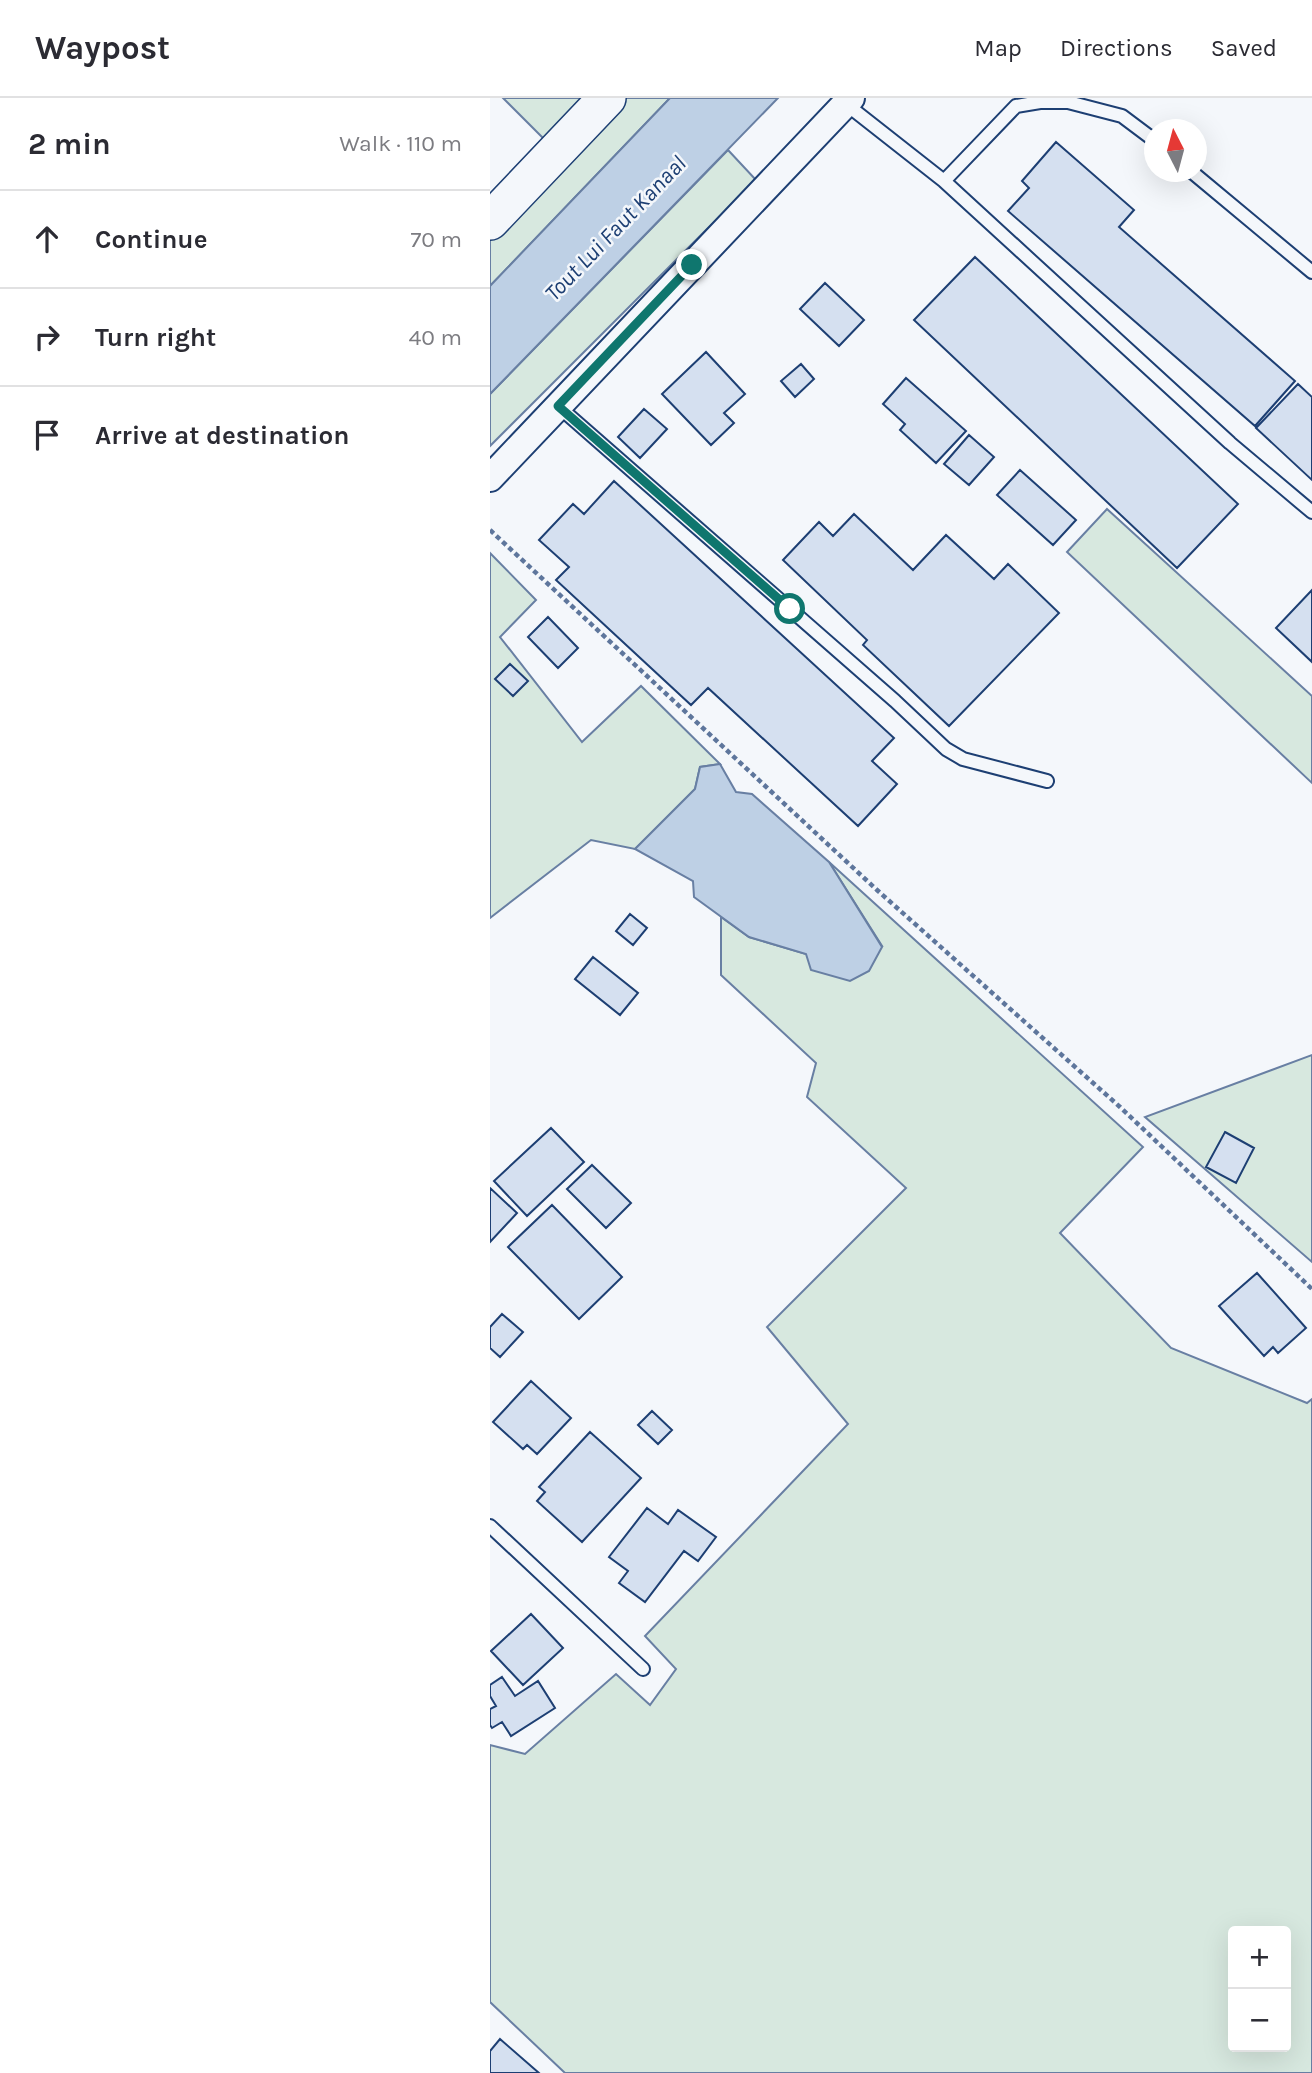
<!DOCTYPE html>
<meta charset="utf-8">
<style>
:root{--surface:#fff;--page:#f7f7f7;--text:#2b2b33;--muted:#7c7c81;--line:#e1e1e2}
body{margin:0;font-family:Karla,sans-serif;background:var(--page);color:var(--text)}
.controls{position:absolute;right:21px;bottom:21px;display:grid;overflow:hidden;border-radius:7px;box-shadow:0 7px 28px #0002}
.controls button{width:63px;height:63px;display:grid;place-items:center;padding:0;border:0;border-bottom:2px solid var(--line);background:var(--surface);color:var(--text);font:35px sans-serif}
.compass{position:absolute;left:654px;top:21px;width:63px;height:63px;border-radius:50%;background:var(--surface);box-shadow:0 7px 28px #0002;rotate:354deg}
.stop{position:absolute;width:21px;height:21px;margin:-16px;border:5px solid #0f766e;border-radius:50%;background:#fff}
.stop.end{background:#0f766e;border-color:#fff;box-shadow:0 2px 7px #0008}
.list{margin:0;padding:0;list-style:none}
h2{display:flex;justify-content:space-between;align-items:center;height:91px;margin:0;padding:0 28px;font-size:30px}
h2 small{font-size:23px;font-weight:400;color:var(--muted)}
.list li{display:grid;grid-template-columns:46px 1fr auto;gap:21px;align-items:center;box-sizing:border-box;height:98px;padding:0 28px;border-top:2px solid var(--line)}
.list b{display:block;font-size:26px;white-space:nowrap}
.list em{font-size:23px;font-style:normal;color:var(--muted)}
.icon{flex:none;width:38px;height:38px;fill:none;stroke:currentColor;stroke-width:2;stroke-linecap:round;stroke-linejoin:round}
.map{position:relative;flex:none;width:822px;height:1975px;overflow:hidden}
header{display:flex;align-items:center;gap:42px;box-sizing:border-box;height:98px;padding:0 35px;background:var(--surface);border-bottom:2px solid var(--line)}
header strong{font-size:33px}
nav{display:flex;gap:38px;margin-inline-start:auto;font-size:24px}
main{display:flex}
aside{flex:1;background:var(--surface)}
.map>svg:first-child{display:block}
</style>
<header>
<strong>Waypost</strong>
<nav><a>Map</a><a>Directions</a><a>Saved</a></nav>
</header>
<main>
<aside>
<h2>2 min<small>Walk · 110 m</small></h2>
<ul class="list">
<li><svg class="icon" aria-label="ahead" viewBox="0 0 24 24"><path d="M12 20V5M6 11l6-6 6 6"/></svg><div><b>Continue</b></div><em>70 m</em></li>
<li><svg class="icon" aria-label="right" viewBox="0 0 24 24"><path d="M7 20v-9h11M14 6l5 5-5 5"/></svg><div><b>Turn right</b></div><em>40 m</em></li>
<li><svg class="icon" aria-label="arrive" viewBox="0 0 24 24"><path d="M6 21V4h12l-3 4 3 4H6"/></svg><div><b>Arrive at destination</b></div></li>
</ul>
</aside>
<div class="map">
<svg width="822" height="1975" viewBox="0 0 822 1975">
<rect width="100%" height="100%" fill="#f4f7fb"/>
<!-- green -->
<path fill="#d7e8df" stroke="#687fa3" stroke-width="2" fill-rule="evenodd" d="M 13,0 L 103,0 L 59,46 Z
M 134,0 L 180,0 L 0,188 L 0,141 Z
M 238,52 L 266,82 L 0,348 L 0,296 Z
M 617,411 L 822,598 L 822,685 L 577,454 Z
M 0,455 L 46,502 L 10,539 L 92,644 L 151,588 L 230,666 L 210,669 L 205,691 L 145,751 L 101,742 L 0,820 Z
M 339,764 L 653,1049 L 570,1135 L 681,1250 L 817,1305 L 822,1301 L 822,1975 L 75,1975 L 0,1904 L 0,1647 L 35,1656 L 126,1576 L 160,1607 L 186,1571 L 155,1538 L 358,1326 L 277,1229 L 416,1090 L 317,999 L 326,965 L 231,877 L 231,819 L 259,839 L 316,856 L 392,848 ZM 743,1833 L 796,1833 L 796,1949 L 743,1949 Z
M 822,957 L 822,1164 L 655,1019 Z"/>
<!-- water -->
<path fill="#bed0e5" stroke="#687fa3" stroke-width="2" d="M 180,0 L 288,0 L 0,296 L 0,188 Z
M 230,666 L 246,694 L 262,696 L 339,764 L 392,849 L 379,873 L 360,883 L 321,872 L 316,856 L 259,839 L 204,799 L 203,783 L 145,751 L 205,691 L 210,669 Z"/>
<!-- building -->
<path fill="#d5e0f0" stroke="#1d3f73" stroke-width="2" d="M 566,44 L 644,112 L 629,129 L 805,283 L 765,328 L 518,113 L 539,90 L 532,83 Z
M 485,159 L 748,406 L 687,470 L 424,222 Z
M 335,185 L 374,222 L 349,248 L 310,211 Z
M 216,254 L 255,296 L 234,315 L 244,325 L 221,347 L 172,296 Z
M 311,266 L 324,281 L 305,299 L 291,283 Z
M 416,280 L 476,333 L 446,365 L 410,332 L 415,326 L 393,306 Z
M 808,286 L 822,299 L 822,382 L 766,330 Z
M 154,311 L 177,331 L 150,360 L 128,339 Z
M 479,337 L 504,359 L 479,387 L 454,366 Z
M 530,372 L 586,422 L 563,447 L 507,397 Z
M 124,383 L 404,640 L 382,663 L 407,686 L 368,728 L 218,590 L 201,607 L 66,482 L 79,469 L 49,442 L 83,406 L 94,416 Z
M 364,416 L 423,472 L 456,437 L 504,481 L 518,466 L 569,515 L 459,628 L 373,547 L 377,542 L 293,462 L 329,424 L 343,438 Z
M 822,492 L 822,564 L 786,530 Z
M 58,519 L 88,550 L 68,570 L 38,539 Z
M 20,566 L 38,583 L 23,598 L 5,581 Z
M 140,816 L 157,830 L 143,847 L 126,833 Z
M 103,859 L 148,895 L 130,917 L 85,881 Z
M 61,1030 L 94,1064 L 37,1118 L 4,1083 Z
M 735,1034 L 764,1050 L 746,1085 L 716,1069 Z
M 102,1067 L 141,1105 L 116,1130 L 77,1091 Z
M 0,1090 L 27,1115 L 0,1144 Z
M 62,1107 L 132,1179 L 89,1221 L 18,1149 Z
M 767,1175 L 816,1230 L 788,1255 L 783,1249 L 774,1258 L 729,1208 Z
M 12,1216 L 33,1234 L 10,1259 L 0,1250 L 0,1229 Z
M 41,1283 L 81,1320 L 47,1356 L 37,1347 L 33,1351 L 3,1324 Z
M 162,1313 L 182,1332 L 168,1346 L 148,1327 Z
M 100,1334 L 151,1380 L 92,1444 L 47,1403 L 55,1394 L 49,1389 Z
M 157,1410 L 178,1426 L 188,1412 L 226,1439 L 208,1463 L 194,1453 L 155,1504 L 129,1485 L 138,1473 L 119,1459 Z
M 41,1516 L 73,1550 L 33,1587 L 1,1553 Z
M 12,1579 L 25,1598 L 48,1583 L 65,1610 L 21,1638 L 12,1624 L 2,1630 L 0,1627 L 0,1611 L 6,1608 L 0,1598 L 0,1587 Z
M 10,1941 L 49,1975 L 0,1975 L 0,1953 Z"/>
<g fill="none" stroke-linecap="round" stroke-linejoin="round">
<!-- lane casing -->
<g stroke="#1d3f73" stroke-width="16">
<path id="lane" d="M 356,6 L 454,83 L 740,345 L 822,414
M 702,74 L 822,174
M 454,83 L 526,8 L 550,4 L 578,4 L 632,18 L 664,42
M 68,308 L 405,603 L 456,651 L 473,661 L 557,683
M 0,1428 L 153,1571"/>
</g>
<!-- street casing -->
<g stroke="#1d3f73" stroke-width="30">
<path id="street" d="M 0,380 L 361,0"/>
</g>
<!-- secondary casing -->
<g stroke="#1d3f73" stroke-width="40">
<path id="secondary" d="M 0,123 L 117,0"/>
</g>
<!-- path -->
<path stroke="#5e769c" stroke-width="4.5" stroke-dasharray="5 3.5" stroke-linecap="butt" d="M 0,432 L 387,792 L 630,1009 L 822,1191"/>
<!-- lane -->
<use href="#lane" stroke="#f4f7fb" stroke-width="12"/>
<!-- street -->
<use href="#street" stroke="#f4f7fb" stroke-width="26"/>
<!-- secondary -->
<use href="#secondary" stroke="#f4f7fb" stroke-width="37"/>
</g>
<g fill="none" stroke-linecap="round" stroke-linejoin="round">
<!-- route -->
<path stroke="#0f766e" stroke-width="9" d="M 202,167 L 68,308 L 300,511"/>
</g>
<g text-anchor="middle" stroke-width="5" stroke-linejoin="round" paint-order="stroke">
<!-- water labels -->
<g font-size="23" font-style="italic" fill="#1d3f73" stroke="#f4f7fb">
<text transform="translate(125 130) rotate(-46)" y="8">Tout Lui Faut Kanaal</text>
</g>
</g>
</svg>
<div class="controls">
<button>+</button>
<button>−</button>
</div>
<svg class="compass" viewBox="-18 -18 36 36"><path d="M0-13l5 13h-10z" fill="#e53935"/><path d="M0 13l5-13h-10z" fill="#7c7c81"/></svg>
<div class="stop" style="left:300px;top:511px"></div>
<div class="stop end" style="left:202px;top:167px"></div>
</div>
</main>
